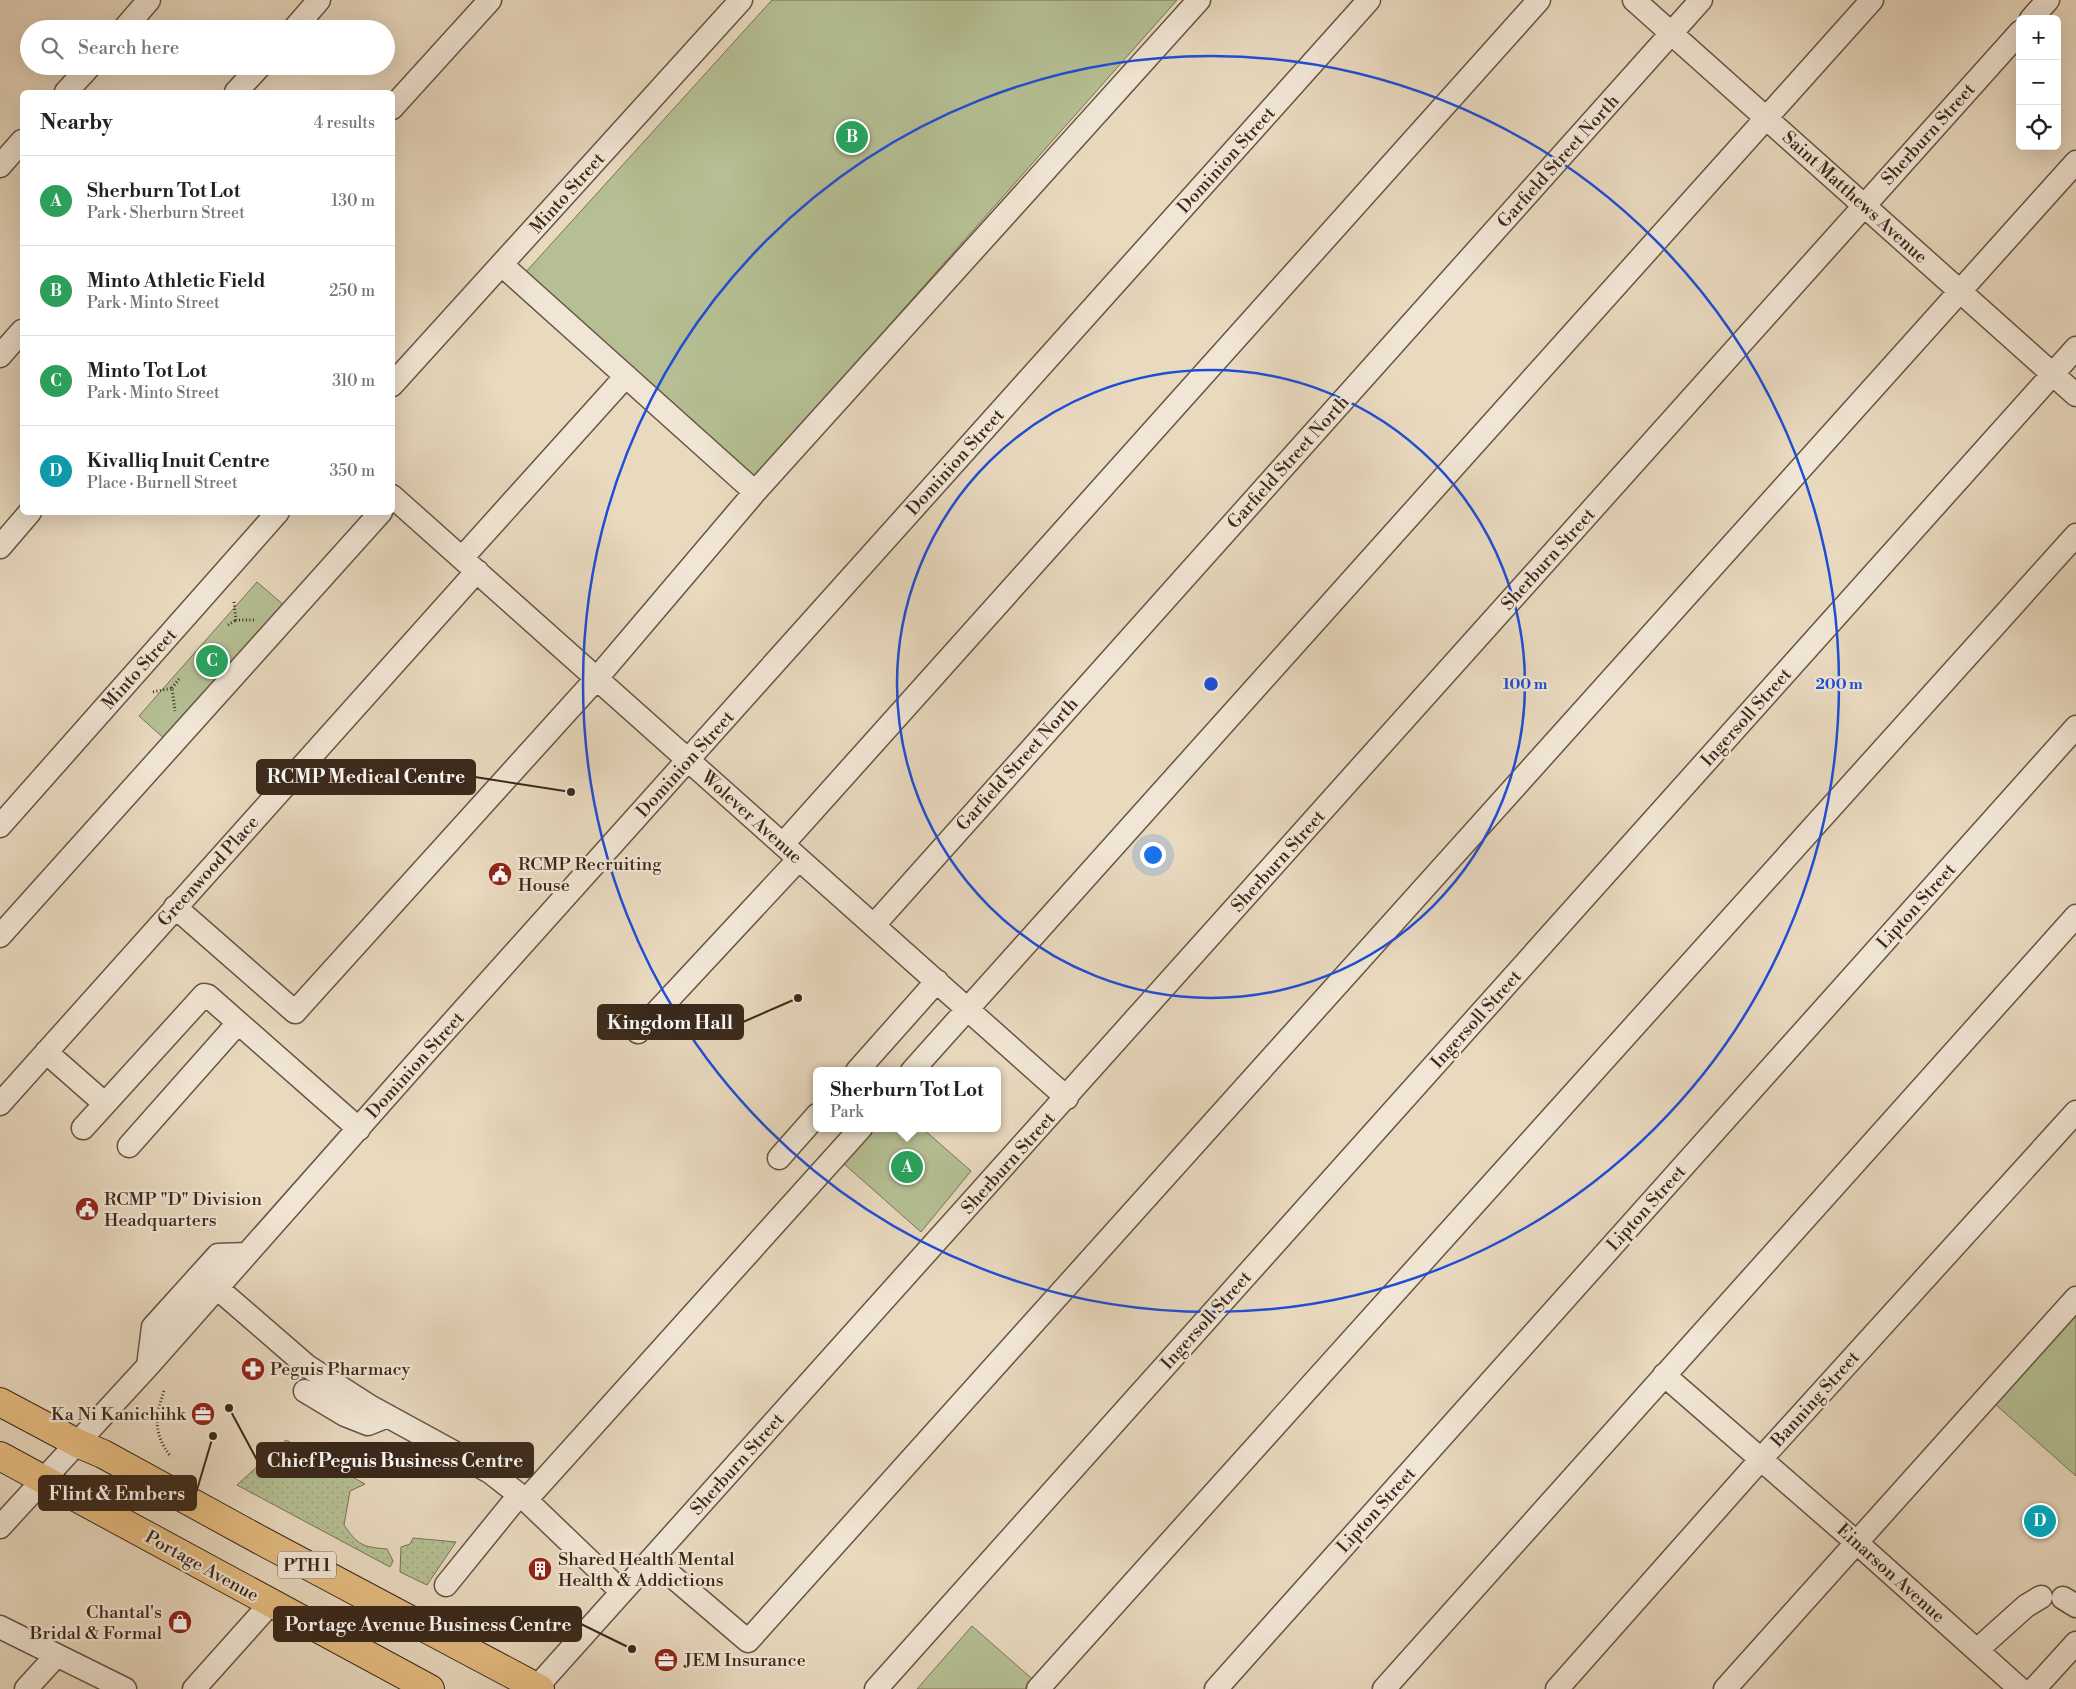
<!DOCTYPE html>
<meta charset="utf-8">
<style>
:root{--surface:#fff;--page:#f2f2f2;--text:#202124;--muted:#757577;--line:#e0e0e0;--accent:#2563eb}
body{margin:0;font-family:"Libre Bodoni",serif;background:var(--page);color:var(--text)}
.controls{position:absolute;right:15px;top:15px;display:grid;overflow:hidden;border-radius:8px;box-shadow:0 5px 20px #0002}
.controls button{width:45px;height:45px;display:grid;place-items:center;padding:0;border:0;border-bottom:1px solid var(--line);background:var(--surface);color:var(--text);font:25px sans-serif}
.you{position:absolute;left:1152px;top:854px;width:18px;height:18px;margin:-12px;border:4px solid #fff;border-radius:50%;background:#1a73e8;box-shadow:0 0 0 8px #1a73e833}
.badge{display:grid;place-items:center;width:32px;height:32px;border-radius:50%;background:var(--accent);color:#fff;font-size:16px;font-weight:700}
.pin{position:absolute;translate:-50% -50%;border:2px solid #fff;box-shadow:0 1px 5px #0006}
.popup{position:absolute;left:813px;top:1067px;width:188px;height:65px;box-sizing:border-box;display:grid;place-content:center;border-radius:8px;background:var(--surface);filter:drop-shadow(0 1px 4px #0005);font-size:16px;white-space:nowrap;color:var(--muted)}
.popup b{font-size:19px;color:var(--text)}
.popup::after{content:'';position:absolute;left:50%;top:100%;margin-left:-10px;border:10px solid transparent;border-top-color:var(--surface)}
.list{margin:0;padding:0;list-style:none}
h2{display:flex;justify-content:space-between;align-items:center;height:65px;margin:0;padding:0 20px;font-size:21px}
h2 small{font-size:16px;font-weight:400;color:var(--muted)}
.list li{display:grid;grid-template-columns:32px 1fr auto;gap:15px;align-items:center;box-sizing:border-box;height:90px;padding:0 20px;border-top:1px solid var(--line)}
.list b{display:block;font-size:19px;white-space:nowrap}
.list p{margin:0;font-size:16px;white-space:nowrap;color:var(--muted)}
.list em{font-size:16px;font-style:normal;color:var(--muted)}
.icon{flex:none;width:28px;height:28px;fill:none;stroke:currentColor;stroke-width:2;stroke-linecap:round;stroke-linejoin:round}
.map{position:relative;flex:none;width:2076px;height:1689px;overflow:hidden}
.search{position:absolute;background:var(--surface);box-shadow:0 5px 20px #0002;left:20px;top:20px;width:375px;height:55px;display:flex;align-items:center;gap:12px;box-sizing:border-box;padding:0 18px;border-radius:28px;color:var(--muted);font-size:19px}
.panel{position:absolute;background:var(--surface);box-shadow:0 5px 20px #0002;left:20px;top:90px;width:375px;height:425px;border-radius:8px}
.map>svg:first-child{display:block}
</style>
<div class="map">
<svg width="2076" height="1689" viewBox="0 0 2076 1689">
<defs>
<pattern id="grass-dots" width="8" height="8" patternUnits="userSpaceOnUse" patternTransform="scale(1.25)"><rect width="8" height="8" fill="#b5bf93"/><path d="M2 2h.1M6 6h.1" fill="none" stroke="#9ca47e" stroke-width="1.8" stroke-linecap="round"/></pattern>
</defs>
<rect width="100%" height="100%" fill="#e9d9bf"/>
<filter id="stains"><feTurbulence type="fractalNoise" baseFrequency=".004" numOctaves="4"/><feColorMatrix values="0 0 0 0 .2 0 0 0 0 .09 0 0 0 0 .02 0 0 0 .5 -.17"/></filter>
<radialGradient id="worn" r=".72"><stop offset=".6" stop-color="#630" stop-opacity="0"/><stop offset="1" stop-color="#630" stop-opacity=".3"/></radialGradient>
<!-- grass -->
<path fill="url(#grass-dots)" stroke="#787457" d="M 286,1440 L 365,1484 L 350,1491 L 344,1525 C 358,1545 362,1547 387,1549 L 393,1561 L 390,1567 L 237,1485 Z
M 413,1538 L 456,1542 L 427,1585 L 400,1572 L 401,1547 L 410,1544 Z"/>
<!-- park -->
<path fill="#b5bf93" stroke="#787457" d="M 772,0 L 1177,0 L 753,479 L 524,274 Z
M 257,582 L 285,606 L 167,741 L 139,716 Z
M 873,1128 L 922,1128 L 971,1171 L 921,1232 L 843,1163 Z
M 2076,1313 L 2076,1476 L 1995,1404 Z
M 972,1626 L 1038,1684 L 1034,1689 L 917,1689 Z"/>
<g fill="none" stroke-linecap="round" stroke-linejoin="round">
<!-- minor casing -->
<g stroke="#654" stroke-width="25">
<path id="minor" d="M 1634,0 L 2076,395
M 2031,19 L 2048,0
M 124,29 L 149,0
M 294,29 L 319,0
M 66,92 L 90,66
M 236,92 L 260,66
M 392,108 L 490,0
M 0,166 L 22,141
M 502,265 L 755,492
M 0,356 L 22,331
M 392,385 L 741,0
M 392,496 L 1067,1098
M 0,547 L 30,512
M 462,558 L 626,376
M 0,826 L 278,512
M 783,844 L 1539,0
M 175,907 L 295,1012 L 597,678 L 755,492 L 1199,0
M 874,925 L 1701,0
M 0,936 L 381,512
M 638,1032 L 799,859
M 46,1052 L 104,1103
M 857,1071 L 937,981
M 912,1071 L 1872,0
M 0,1104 L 477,571
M 83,1128 L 204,995 L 208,996 L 359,1129
M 129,1146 L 238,1023
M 779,1158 L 817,1115
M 217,1288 L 307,1366 L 371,1407 L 490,1472 L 526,1500 L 622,1592
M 148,1366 L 153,1327 L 218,1255 L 247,1254
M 1664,1375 L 1856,1542 L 2020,1689
M 305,1391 L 345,1415 L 368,1424 L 388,1416
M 526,1500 L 861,1128
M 0,1527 L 148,1366 L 425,1053 L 1369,0
M 652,1559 L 748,1641 L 2076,162
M 446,1585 L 519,1495
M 2063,1598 L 2076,1606
M 0,1627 L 125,1689
M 1977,1650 L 2026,1606 L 2041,1597
M 26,1689 L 56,1656
M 194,1689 L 270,1604
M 535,1689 L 2020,32
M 876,1689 L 2076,348
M 1038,1689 L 2076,535
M 1216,1689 L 2076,727
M 1384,1689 L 2076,916
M 1557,1689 L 1761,1459 L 2076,1112
M 1725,1689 L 2076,1298
M 2034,1689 L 2076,1643"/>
</g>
<!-- highway casing -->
<g stroke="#3a291b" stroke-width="30">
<path id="highway" d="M 0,1402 L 77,1443 L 103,1454 L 260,1540 L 540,1689
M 0,1456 L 430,1689"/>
</g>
<!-- path -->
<path stroke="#3a291b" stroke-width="3" stroke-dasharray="1 2.5" stroke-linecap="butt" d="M 234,602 L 236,620 L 256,620
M 228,625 L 236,620
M 172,688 L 179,679
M 153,692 L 172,688 L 175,711
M 164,1391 C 155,1418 153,1433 171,1457"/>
<!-- minor -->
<use href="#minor" stroke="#f1e6d5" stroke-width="22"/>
<!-- highway -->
<use href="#highway" stroke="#e4bc80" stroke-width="28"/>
</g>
<!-- distance rings -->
<g fill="none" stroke="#1d4ed8" stroke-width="2.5">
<circle cx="1211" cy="684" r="314"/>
<circle cx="1211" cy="684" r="628"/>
</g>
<!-- icons -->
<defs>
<g id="civic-disc" transform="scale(1.25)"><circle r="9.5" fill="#8f2418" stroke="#f1e6d5"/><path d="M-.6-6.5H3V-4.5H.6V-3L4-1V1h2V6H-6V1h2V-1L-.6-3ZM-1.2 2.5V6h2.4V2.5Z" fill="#fff"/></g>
<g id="pharmacy-disc" transform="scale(1.25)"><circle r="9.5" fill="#8f2418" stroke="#f1e6d5"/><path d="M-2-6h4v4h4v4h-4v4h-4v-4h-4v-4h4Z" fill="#fff"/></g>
<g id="office-disc" transform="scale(1.25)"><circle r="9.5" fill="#8f2418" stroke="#f1e6d5"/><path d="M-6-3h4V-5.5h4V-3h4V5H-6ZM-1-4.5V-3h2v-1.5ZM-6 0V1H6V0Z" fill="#fff"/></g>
<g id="building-disc" transform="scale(1.25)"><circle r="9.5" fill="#8f2418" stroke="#f1e6d5"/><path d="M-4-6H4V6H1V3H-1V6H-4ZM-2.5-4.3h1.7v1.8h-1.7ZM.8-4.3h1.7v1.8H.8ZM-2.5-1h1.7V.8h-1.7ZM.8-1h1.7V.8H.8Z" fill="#fff"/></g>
<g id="shop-disc" transform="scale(1.25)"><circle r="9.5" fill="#8f2418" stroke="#f1e6d5"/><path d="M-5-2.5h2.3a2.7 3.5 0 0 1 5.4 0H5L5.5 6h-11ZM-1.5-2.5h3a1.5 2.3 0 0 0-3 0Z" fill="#fff"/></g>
</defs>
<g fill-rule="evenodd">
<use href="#civic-disc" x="500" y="874"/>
<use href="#civic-disc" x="87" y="1209"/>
<use href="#pharmacy-disc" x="253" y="1369"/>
<use href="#office-disc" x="203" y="1414"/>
<use href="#building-disc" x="540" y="1569"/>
<use href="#shop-disc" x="180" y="1622"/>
<use href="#office-disc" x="666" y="1660"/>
</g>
<g text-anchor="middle" stroke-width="4.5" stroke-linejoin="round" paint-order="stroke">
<!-- shield labels -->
<rect fill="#f1e6d5" stroke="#716253" stroke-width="1" x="278" y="1551.5" width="58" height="27" rx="4"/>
<g font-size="16" font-weight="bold" fill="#3a291b">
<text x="307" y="1571">PTH 1</text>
</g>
<!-- street labels -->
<g font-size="18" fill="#3a291b" stroke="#f1e6d5">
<text transform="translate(1928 134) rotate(-48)" y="6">Sherburn Street</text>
<text transform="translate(1226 160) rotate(-48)" y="6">Dominion Street</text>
<text transform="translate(1558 161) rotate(-48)" y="6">Garfield Street North</text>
<text transform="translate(567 193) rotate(-48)" y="6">Minto Street</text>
<text transform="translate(1855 197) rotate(42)" y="6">Saint Matthews Avenue</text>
<text transform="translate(955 462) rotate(-48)" y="6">Dominion Street</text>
<text transform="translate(1288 462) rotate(-48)" y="6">Garfield Street North</text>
<text transform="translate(1548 559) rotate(-48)" y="6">Sherburn Street</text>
<text transform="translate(139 669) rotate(-48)" y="6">Minto Street</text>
<text transform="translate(1746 717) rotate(-48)" y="6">Ingersoll Street</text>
<text transform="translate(685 764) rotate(-48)" y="6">Dominion Street</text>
<text transform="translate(1017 764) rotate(-48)" y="6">Garfield Street North</text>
<text transform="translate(752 817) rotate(42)" y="6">Wolever Avenue</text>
<text transform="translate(1278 861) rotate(-48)" y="6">Sherburn Street</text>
<text transform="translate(208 871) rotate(-48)" y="6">Greenwood Place</text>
<text transform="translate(1916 906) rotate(-48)" y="6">Lipton Street</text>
<text transform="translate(1476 1019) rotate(-48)" y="6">Ingersoll Street</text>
<text transform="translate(415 1065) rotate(-48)" y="6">Dominion Street</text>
<text transform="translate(1008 1163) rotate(-48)" y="6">Sherburn Street</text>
<text transform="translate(1646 1208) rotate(-48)" y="6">Lipton Street</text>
<text transform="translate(1206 1320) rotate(-48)" y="6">Ingersoll Street</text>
<text transform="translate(1815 1399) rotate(-48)" y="6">Banning Street</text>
<text transform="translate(737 1464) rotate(-48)" y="6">Sherburn Street</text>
<text transform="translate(1376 1510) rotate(-48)" y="6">Lipton Street</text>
<text transform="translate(202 1566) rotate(29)" y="6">Portage Avenue</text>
<text transform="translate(1891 1573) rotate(42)" y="6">Einarson Avenue</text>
</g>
<!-- poi labels -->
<g font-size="18" fill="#3a291b" stroke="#f1e6d5" text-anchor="start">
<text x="518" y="870">RCMP Recruiting<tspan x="518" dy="21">House</tspan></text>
<text x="104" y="1205">RCMP "D" Division<tspan x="104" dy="21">Headquarters</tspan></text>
<text x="270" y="1375">Peguis Pharmacy</text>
<text x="186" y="1420" text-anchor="end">Ka Ni Kanichihk</text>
<text x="558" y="1565">Shared Health Mental<tspan x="558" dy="21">Health &amp; Addictions</tspan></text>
<text x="162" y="1618" text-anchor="end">Chantal's<tspan x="162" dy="21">Bridal &amp; Formal</tspan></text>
<text x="684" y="1666">JEM Insurance</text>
</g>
</g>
<circle cx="1211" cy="684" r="8" fill="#1d4ed8" stroke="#f1e6d5" stroke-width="2.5"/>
<g font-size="15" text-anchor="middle" font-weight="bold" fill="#1d4ed8" stroke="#f1e6d5" stroke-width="4.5" stroke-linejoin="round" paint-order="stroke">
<text x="1525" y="689">100 m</text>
<text x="1839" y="689">200 m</text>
</g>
<!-- callouts -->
<path fill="none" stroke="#3a291b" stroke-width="2" d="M571 792L475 777M798 998L743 1022M229 1408L257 1460M213 1436L196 1493M632 1649L581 1624"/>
<g fill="#3a291b" stroke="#f1e6d5" stroke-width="2">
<circle cx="571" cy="792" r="5"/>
<circle cx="798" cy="998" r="5"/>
<circle cx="229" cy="1408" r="5"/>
<circle cx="213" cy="1436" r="5"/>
<circle cx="632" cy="1649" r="5"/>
</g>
<g fill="#3a291b" stroke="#3a291b" stroke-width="2">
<rect x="257" y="760" width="218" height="34" rx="5"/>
<rect x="598" y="1005" width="145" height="34" rx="5"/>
<rect x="257" y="1443" width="276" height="34" rx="5"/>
<rect x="39" y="1476" width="157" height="34" rx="5"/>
<rect x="274" y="1607" width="307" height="34" rx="5"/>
</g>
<g font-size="19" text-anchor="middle" font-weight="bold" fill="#fff">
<text x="366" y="783">RCMP Medical Centre</text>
<text x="670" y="1029">Kingdom Hall</text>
<text x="395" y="1467">Chief Peguis Business Centre</text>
<text x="117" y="1500">Flint &amp; Embers</text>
<text x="428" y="1631">Portage Avenue Business Centre</text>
</g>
<rect width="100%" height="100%" filter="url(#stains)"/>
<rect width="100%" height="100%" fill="url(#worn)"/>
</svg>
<div class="controls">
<button>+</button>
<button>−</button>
<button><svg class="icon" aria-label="locate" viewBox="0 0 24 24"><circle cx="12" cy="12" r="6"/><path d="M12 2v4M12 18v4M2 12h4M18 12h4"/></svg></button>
</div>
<div class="you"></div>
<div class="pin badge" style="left:907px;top:1167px;background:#2e9e5b">A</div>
<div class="popup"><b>Sherburn Tot Lot</b>Park</div>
<div class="pin badge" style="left:852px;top:137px;background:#2e9e5b">B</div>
<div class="pin badge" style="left:212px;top:661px;background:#2e9e5b">C</div>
<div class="pin badge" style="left:2040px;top:1521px;background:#0f9aa8">D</div>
<div class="search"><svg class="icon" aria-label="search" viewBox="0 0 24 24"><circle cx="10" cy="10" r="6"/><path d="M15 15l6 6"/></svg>Search here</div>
<section class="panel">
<h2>Nearby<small>4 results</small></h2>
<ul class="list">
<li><span class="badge" style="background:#2e9e5b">A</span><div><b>Sherburn Tot Lot</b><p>Park · Sherburn Street</p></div><em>130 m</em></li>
<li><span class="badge" style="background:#2e9e5b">B</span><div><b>Minto Athletic Field</b><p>Park · Minto Street</p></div><em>250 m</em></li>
<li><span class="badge" style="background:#2e9e5b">C</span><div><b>Minto Tot Lot</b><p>Park · Minto Street</p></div><em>310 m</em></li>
<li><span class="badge" style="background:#0f9aa8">D</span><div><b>Kivalliq Inuit Centre</b><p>Place · Burnell Street</p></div><em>350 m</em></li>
</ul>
</section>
</div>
